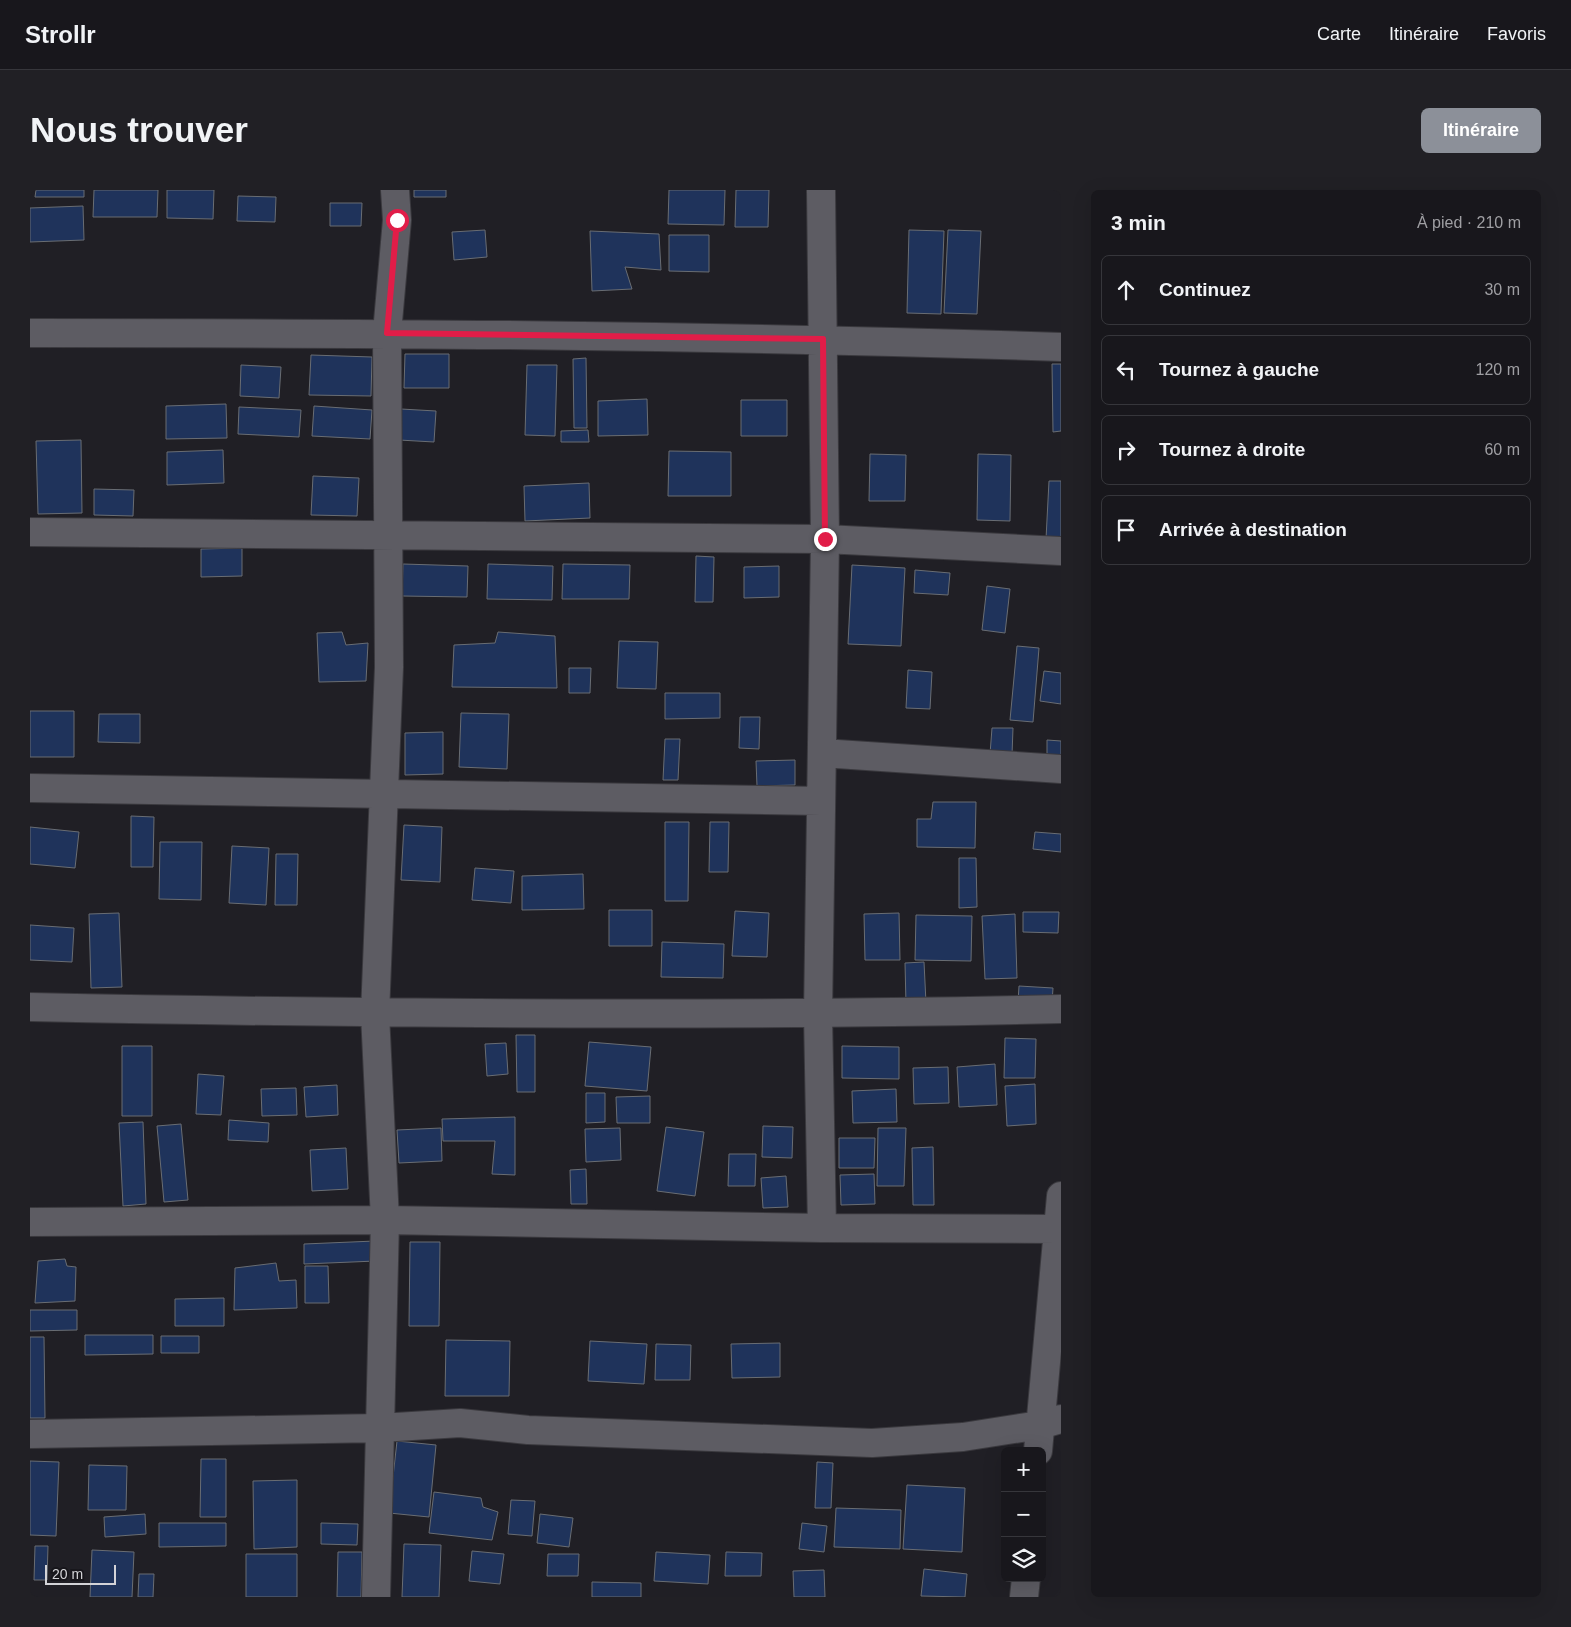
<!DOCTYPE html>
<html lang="fr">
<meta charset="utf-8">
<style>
:root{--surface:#18171c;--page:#212025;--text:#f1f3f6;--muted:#9f9fa3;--line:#36363b;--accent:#8c9099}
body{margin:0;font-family:Helvetica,sans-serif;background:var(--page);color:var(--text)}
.controls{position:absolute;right:15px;bottom:15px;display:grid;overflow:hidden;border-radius:8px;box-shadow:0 5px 20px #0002}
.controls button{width:45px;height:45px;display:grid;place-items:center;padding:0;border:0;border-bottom:1px solid var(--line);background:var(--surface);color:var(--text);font:25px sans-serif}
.scale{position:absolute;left:15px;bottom:12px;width:71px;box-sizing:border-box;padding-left:5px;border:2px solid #d3d3d7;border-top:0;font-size:14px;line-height:18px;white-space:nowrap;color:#d3d3d7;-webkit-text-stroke:4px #17161b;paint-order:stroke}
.stop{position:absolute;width:15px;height:15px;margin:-11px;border:4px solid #e11d48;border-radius:50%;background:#fff}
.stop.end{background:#e11d48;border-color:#fff;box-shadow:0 1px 5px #0008}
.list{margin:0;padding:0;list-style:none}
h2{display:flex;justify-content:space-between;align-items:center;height:65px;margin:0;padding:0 20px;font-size:21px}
h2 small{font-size:16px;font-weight:400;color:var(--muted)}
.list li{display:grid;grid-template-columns:32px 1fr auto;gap:15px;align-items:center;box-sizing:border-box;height:70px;margin:0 10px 10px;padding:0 10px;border:1px solid var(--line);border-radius:8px}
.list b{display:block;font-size:19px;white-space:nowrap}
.list em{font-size:16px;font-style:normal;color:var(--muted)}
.icon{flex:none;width:28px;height:28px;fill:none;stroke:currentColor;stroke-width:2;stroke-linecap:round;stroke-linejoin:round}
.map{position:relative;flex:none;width:1031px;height:1407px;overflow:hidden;border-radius:8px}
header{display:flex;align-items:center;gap:30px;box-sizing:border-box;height:70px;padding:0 25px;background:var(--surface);border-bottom:1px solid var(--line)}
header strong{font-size:24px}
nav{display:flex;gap:28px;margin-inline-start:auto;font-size:18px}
.intro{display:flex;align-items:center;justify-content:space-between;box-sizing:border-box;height:120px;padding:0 30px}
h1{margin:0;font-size:35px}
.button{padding:12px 22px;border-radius:8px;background:var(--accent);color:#fff;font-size:18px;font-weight:700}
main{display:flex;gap:30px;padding:0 30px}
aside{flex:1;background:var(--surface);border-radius:8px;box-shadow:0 5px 20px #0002}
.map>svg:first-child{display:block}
</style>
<header>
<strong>Strollr</strong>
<nav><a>Carte</a><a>Itinéraire</a><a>Favoris</a></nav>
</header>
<div class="intro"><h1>Nous trouver</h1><a class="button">Itinéraire</a></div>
<main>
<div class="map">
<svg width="1031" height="1407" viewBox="0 0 1031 1407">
<rect width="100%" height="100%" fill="#201f25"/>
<!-- building -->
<path fill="#1f335b" stroke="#696d73" d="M 6,0 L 54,0 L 54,7 L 5,7 Z
M 64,0 L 128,0 L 127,27 L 63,27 Z
M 137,0 L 184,0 L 183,29 L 137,28 Z
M 384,0 L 416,0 L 416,7 L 384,7 Z
M 639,0 L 695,0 L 694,35 L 638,34 Z
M 706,0 L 739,0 L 738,37 L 705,37 Z
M 208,6 L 246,7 L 245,32 L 207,31 Z
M 300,13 L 332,13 L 331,36 L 300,36 Z
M 53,16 L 54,50 L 0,52 L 0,18 Z
M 455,40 L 457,67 L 424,70 L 422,42 Z
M 879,40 L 914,41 L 911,124 L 877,123 Z
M 918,40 L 951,41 L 947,124 L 914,123 Z
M 560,41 L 629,44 L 631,80 L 595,77 L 602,99 L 562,101 Z
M 639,45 L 679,45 L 679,82 L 639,81 Z
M 375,164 L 419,164 L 419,198 L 374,198 Z
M 281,165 L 342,167 L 341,206 L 279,205 Z
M 556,168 L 557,238 L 544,238 L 543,169 Z
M 1022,174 L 1031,174 L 1031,241 L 1023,242 Z
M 211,175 L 251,177 L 249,208 L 210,206 Z
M 497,175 L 527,175 L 525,246 L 495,245 Z
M 617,209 L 618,245 L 568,246 L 568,211 Z
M 711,210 L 757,210 L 757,246 L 711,246 Z
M 196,214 L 197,248 L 136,249 L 136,216 Z
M 284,216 L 342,220 L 340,249 L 282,246 Z
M 209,217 L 271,220 L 269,247 L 208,244 Z
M 371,219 L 406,221 L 404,252 L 369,250 Z
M 558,240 L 559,252 L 531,252 L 531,241 Z
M 51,250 L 52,323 L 8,324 L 6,251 Z
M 193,260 L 194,293 L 137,295 L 137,262 Z
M 639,261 L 701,262 L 701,306 L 638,306 Z
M 840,264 L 876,265 L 875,311 L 839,311 Z
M 948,264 L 981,265 L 980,331 L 947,330 Z
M 283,286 L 329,288 L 327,326 L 281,325 Z
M 1019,291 L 1031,291 L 1031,350 L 1016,349 Z
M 559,293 L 560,328 L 495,331 L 494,296 Z
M 64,299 L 104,300 L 103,326 L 64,325 Z
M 212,358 L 212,386 L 171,387 L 171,359 Z
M 666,366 L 684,367 L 683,412 L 665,412 Z
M 373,374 L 438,376 L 437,407 L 372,406 Z
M 458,374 L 523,376 L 522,410 L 457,409 Z
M 533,374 L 600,375 L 599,409 L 532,409 Z
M 822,375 L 875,378 L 871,456 L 818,454 Z
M 749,376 L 749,407 L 714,408 L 714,377 Z
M 885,380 L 920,383 L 918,405 L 884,403 Z
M 957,396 L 980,399 L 975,443 L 952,440 Z
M 312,442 L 316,455 L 338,453 L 336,491 L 289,492 L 287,443 Z
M 468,442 L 525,446 L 527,498 L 422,497 L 424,455 L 465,453 Z
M 589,451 L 628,452 L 626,499 L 587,498 Z
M 987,456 L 1009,458 L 1003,532 L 980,530 Z
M 539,478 L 561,478 L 560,503 L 539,503 Z
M 878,480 L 902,482 L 900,519 L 876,518 Z
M 1014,481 L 1031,483 L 1031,514 L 1010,511 Z
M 635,503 L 690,503 L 690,528 L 635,529 Z
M 0,521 L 44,521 L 44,567 L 0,567 Z
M 431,523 L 479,524 L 477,579 L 429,577 Z
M 69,524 L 110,524 L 110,553 L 68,552 Z
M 710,527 L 730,527 L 729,559 L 709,558 Z
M 962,538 L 983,538 L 982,565 L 960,564 Z
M 413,542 L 413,584 L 375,585 L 375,543 Z
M 635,549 L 650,549 L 648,590 L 633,590 Z
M 1017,550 L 1031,551 L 1031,567 L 1017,567 Z
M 765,570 L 765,595 L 727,596 L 726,571 Z
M 903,612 L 946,612 L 945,658 L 887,657 L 887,629 L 901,629 Z
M 101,626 L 124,627 L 123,677 L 101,677 Z
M 635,632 L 659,632 L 658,711 L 635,711 Z
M 680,632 L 699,632 L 698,682 L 679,682 Z
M 374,635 L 412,637 L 410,692 L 371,690 Z
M 0,637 L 49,642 L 45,678 L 0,674 Z
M 1005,642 L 1031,644 L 1031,662 L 1003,659 Z
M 130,652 L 172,652 L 171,710 L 129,709 Z
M 202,656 L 239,658 L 236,715 L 199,713 Z
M 246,664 L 268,664 L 267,715 L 245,715 Z
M 929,668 L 946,668 L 947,717 L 929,718 Z
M 445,678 L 484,681 L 481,713 L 442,710 Z
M 553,684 L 554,719 L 492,720 L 492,686 Z
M 579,720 L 622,720 L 622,756 L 579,756 Z
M 705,721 L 739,723 L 737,767 L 702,766 Z
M 993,722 L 1029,722 L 1028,743 L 993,742 Z
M 89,723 L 92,797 L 61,798 L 59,724 Z
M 869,723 L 870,770 L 835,770 L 834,724 Z
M 985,724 L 987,788 L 955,789 L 952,726 Z
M 886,725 L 942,726 L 941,771 L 885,770 Z
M 0,735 L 44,738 L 42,772 L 0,770 Z
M 632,752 L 694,754 L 693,788 L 631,787 Z
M 894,772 L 896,813 L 876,814 L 875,773 Z
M 989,796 L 1023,798 L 1022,813 L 988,812 Z
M 486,845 L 505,845 L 505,902 L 487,902 Z
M 975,848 L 1006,849 L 1005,888 L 974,888 Z
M 559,852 L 621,857 L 617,901 L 555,896 Z
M 476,853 L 478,884 L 457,886 L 455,854 Z
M 92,856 L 122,856 L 122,926 L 92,926 Z
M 812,856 L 869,857 L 869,889 L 812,888 Z
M 965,874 L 967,915 L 929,917 L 927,877 Z
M 918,877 L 919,913 L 884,914 L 883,878 Z
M 168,884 L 194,886 L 191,925 L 166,924 Z
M 1005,894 L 1006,934 L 977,936 L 975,896 Z
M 307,895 L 308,925 L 276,927 L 274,897 Z
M 266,898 L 267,925 L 232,926 L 231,899 Z
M 866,899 L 867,932 L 823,933 L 822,901 Z
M 556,903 L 575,903 L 575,932 L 556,933 Z
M 620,906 L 620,933 L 587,933 L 586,907 Z
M 485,927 L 485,985 L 462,984 L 465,951 L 413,951 L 412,929 Z
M 199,930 L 239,933 L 238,952 L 198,950 Z
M 113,932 L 116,1014 L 93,1016 L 89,933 Z
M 151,934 L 158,1010 L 134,1012 L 127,936 Z
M 733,936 L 763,937 L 762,968 L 732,967 Z
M 636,937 L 674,942 L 665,1006 L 627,1001 Z
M 411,938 L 412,971 L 369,973 L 367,940 Z
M 590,938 L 591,970 L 556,972 L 555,939 Z
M 848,938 L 876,938 L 874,996 L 847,996 Z
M 809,948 L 845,948 L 844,978 L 809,978 Z
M 903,957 L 904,1015 L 883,1015 L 882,958 Z
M 316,958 L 318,999 L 282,1001 L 280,960 Z
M 699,964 L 726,964 L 725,996 L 698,996 Z
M 556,979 L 557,1014 L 541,1014 L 540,980 Z
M 844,984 L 845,1014 L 811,1015 L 810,985 Z
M 756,986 L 758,1017 L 733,1018 L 731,988 Z
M 345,1051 L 346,1071 L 274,1074 L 274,1054 Z
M 380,1052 L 410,1052 L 409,1136 L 379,1136 Z
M 35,1069 L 37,1076 L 46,1077 L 45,1111 L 5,1113 L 8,1071 Z
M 246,1073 L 249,1091 L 266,1090 L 267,1118 L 204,1120 L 205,1078 Z
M 275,1076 L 298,1076 L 299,1113 L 275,1113 Z
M 194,1108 L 194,1136 L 145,1136 L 145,1109 Z
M 0,1120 L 47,1120 L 47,1140 L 0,1141 Z
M 55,1145 L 123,1145 L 123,1164 L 55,1165 Z
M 131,1146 L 169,1146 L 169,1163 L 131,1163 Z
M 0,1147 L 14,1147 L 15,1228 L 0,1228 Z
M 416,1150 L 480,1151 L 479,1206 L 415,1206 Z
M 560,1151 L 617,1154 L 614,1194 L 558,1191 Z
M 750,1153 L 750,1187 L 702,1188 L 701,1154 Z
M 626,1154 L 661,1155 L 660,1190 L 625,1190 Z
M 367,1251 L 406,1255 L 399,1327 L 359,1323 Z
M 171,1269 L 196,1269 L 196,1327 L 170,1327 Z
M 0,1271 L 29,1272 L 26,1346 L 0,1345 Z
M 787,1272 L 803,1273 L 801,1318 L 785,1318 Z
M 59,1275 L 97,1276 L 96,1320 L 58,1320 Z
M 267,1290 L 267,1357 L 224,1359 L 223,1291 Z
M 877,1295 L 935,1298 L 932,1362 L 873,1359 Z
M 404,1302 L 451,1308 L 453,1317 L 468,1322 L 462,1350 L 399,1343 Z
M 481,1310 L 505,1311 L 502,1346 L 478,1344 Z
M 806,1318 L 871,1320 L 870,1359 L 804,1357 Z
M 115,1324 L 116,1344 L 75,1347 L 74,1327 Z
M 510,1324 L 543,1328 L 539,1357 L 507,1353 Z
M 129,1333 L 196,1333 L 196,1356 L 129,1357 Z
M 291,1333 L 328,1334 L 327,1355 L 291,1354 Z
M 772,1333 L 797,1336 L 794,1362 L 769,1359 Z
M 374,1354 L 411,1355 L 409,1407 L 372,1407 Z
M 5,1356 L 18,1356 L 17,1390 L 4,1390 Z
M 62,1360 L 104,1362 L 102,1407 L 60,1407 Z
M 442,1361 L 474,1364 L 470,1394 L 439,1391 Z
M 308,1362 L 332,1362 L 331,1407 L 307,1407 Z
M 626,1362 L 680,1365 L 678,1394 L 624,1391 Z
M 696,1362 L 732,1363 L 731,1386 L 695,1386 Z
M 216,1364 L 267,1364 L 267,1407 L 216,1407 Z
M 518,1364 L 549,1364 L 548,1386 L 517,1386 Z
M 894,1379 L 937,1384 L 935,1407 L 891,1406 Z
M 794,1380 L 795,1407 L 764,1407 L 763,1381 Z
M 109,1384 L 124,1384 L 123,1407 L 108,1407 Z
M 562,1392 L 611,1393 L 611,1407 L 562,1407 Z"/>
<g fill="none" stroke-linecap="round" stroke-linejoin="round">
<!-- minor casing -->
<g stroke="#3a393e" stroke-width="30">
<path id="minor" d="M 791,0 L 795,349 L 788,825 L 792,1038
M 0,143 C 344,143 687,145 1031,157
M 0,342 L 795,349 L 1031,361
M 792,563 L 1031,579
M 0,598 L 791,611
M 0,817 C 344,824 687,827 1031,819
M 0,1032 L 355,1030 L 792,1038 L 1028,1039
M 0,1244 L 350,1238 L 430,1233 L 498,1240 L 842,1253 L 933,1247 L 1010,1235 L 1031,1229
M 1008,1261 L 1031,1006
M 346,1407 L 355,1030 L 345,824 L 359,477 L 357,143 L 367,30 L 365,0
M 994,1407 L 996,1388"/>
</g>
<!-- minor -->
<use href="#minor" stroke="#5d5c63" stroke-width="28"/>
</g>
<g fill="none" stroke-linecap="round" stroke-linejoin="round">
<!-- route -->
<path stroke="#e11d48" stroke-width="6" d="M 367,30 L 357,143 L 793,149 L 795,349"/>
</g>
</svg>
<div class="controls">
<button>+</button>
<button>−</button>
<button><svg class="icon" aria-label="layers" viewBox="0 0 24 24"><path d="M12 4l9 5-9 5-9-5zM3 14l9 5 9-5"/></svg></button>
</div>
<div class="scale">20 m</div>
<div class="stop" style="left:367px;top:30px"></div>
<div class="stop end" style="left:795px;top:349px"></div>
</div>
<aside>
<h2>3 min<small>À pied · 210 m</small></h2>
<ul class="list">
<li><svg class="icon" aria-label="ahead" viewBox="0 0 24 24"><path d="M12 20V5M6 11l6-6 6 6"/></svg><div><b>Continuez</b></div><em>30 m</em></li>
<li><svg class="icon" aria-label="left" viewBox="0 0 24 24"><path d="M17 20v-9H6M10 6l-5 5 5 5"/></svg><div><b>Tournez à gauche</b></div><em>120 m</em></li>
<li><svg class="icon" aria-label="right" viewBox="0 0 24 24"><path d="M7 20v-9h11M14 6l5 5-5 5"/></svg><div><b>Tournez à droite</b></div><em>60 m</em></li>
<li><svg class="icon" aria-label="arrive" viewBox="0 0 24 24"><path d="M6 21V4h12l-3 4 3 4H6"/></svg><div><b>Arrivée à destination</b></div></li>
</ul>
</aside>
</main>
